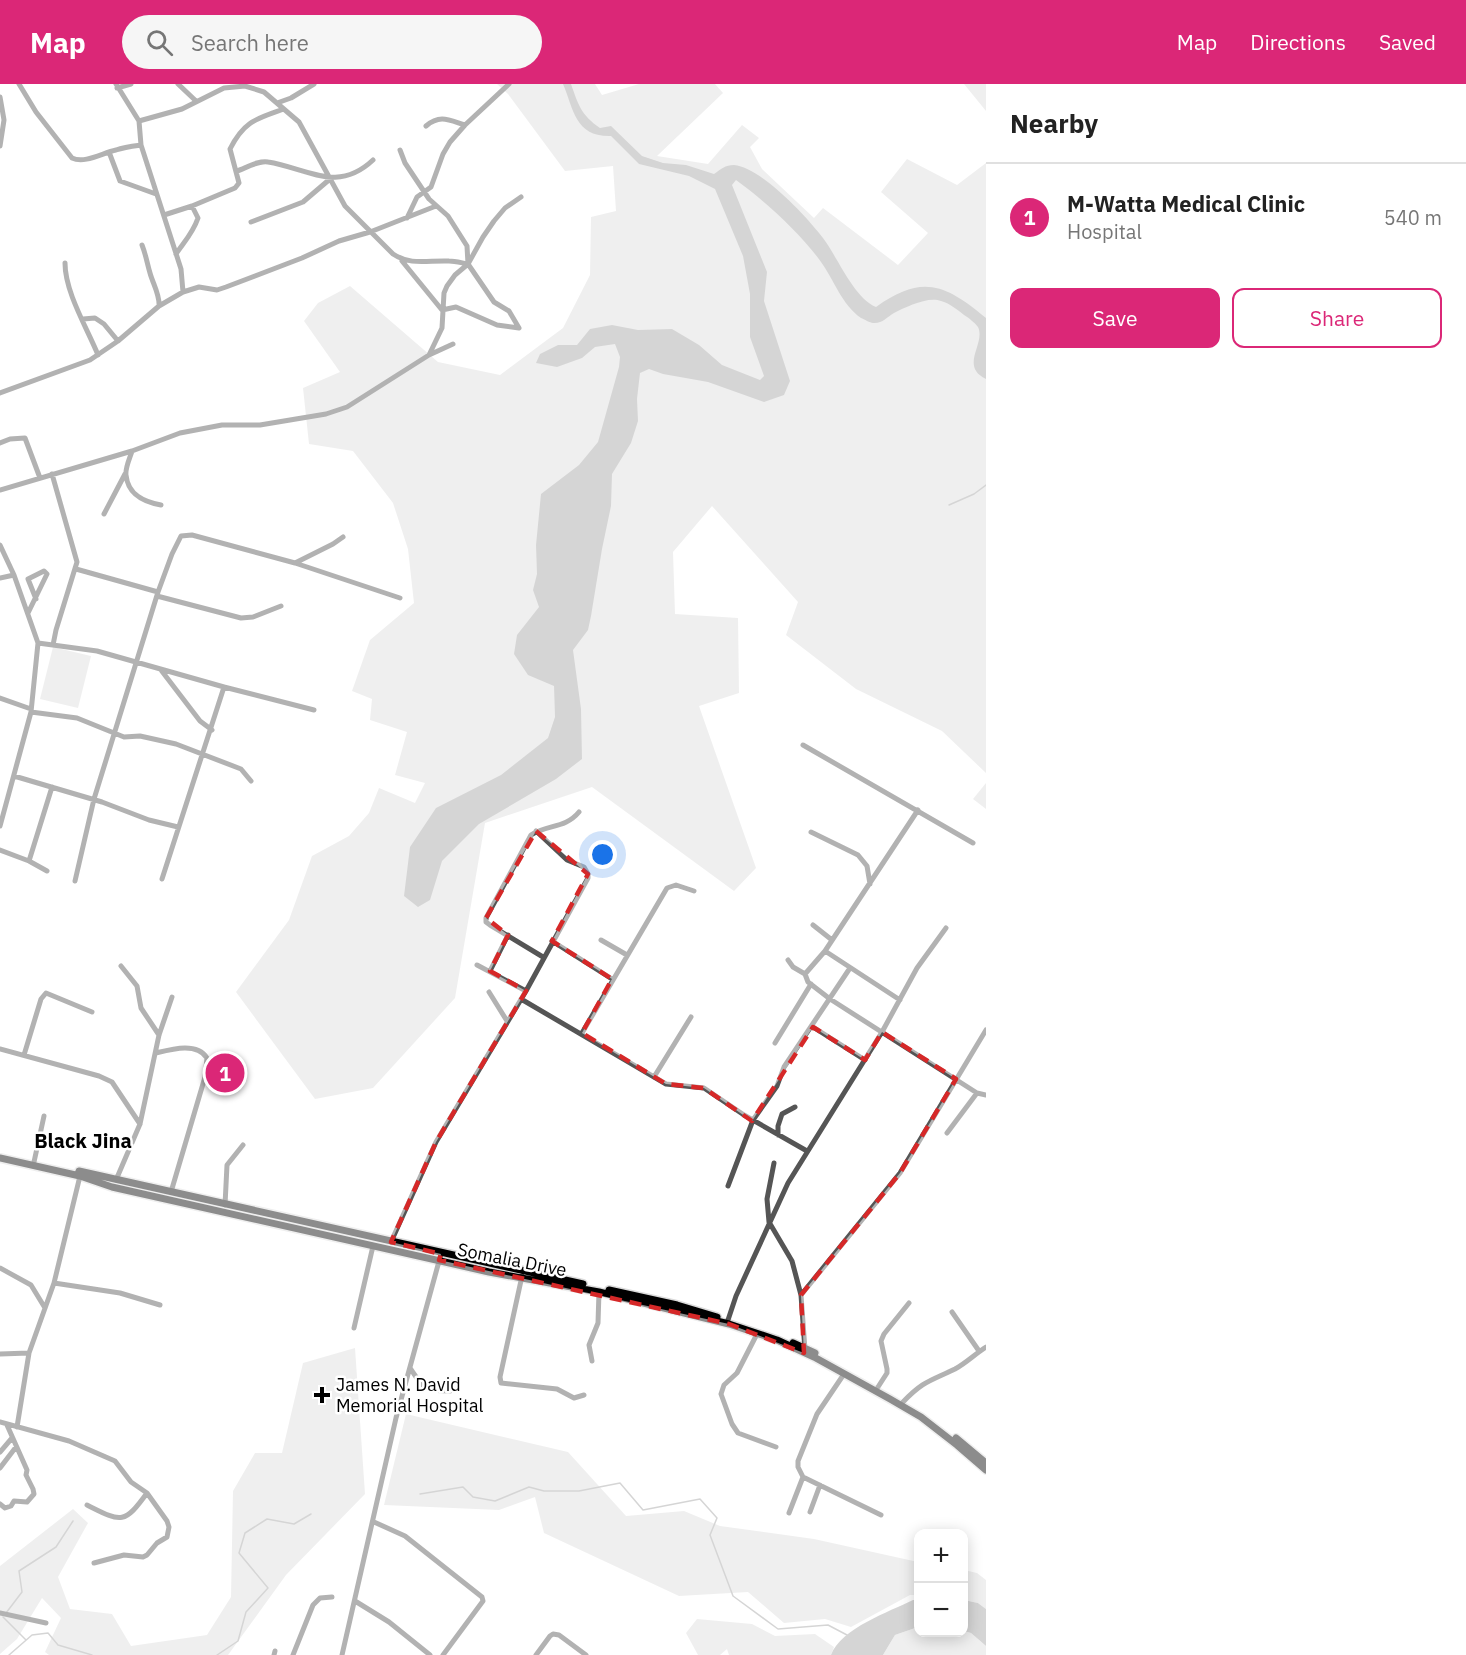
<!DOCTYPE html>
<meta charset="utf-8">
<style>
:root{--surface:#fff;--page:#f6f6f6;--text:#222;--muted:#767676;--line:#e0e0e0;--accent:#db2777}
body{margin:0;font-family:"IBM Plex Sans",sans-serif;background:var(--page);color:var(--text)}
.controls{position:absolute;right:18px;bottom:18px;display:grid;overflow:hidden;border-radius:12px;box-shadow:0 3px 15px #0003}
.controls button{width:54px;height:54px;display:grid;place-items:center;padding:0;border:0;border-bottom:2px solid var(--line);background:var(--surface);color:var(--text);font:30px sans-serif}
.you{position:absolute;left:603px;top:771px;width:21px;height:21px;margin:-15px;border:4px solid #fff;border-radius:50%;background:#1a73e8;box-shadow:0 0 0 9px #1a73e833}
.badge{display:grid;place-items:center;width:39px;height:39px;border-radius:50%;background:var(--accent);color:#fff;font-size:20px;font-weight:700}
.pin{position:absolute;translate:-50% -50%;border:3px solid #fff;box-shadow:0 2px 6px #0006}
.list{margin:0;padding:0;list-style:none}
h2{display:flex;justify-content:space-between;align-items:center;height:78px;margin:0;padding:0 24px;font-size:26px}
h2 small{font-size:20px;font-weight:400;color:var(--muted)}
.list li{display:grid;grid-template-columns:39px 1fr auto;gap:18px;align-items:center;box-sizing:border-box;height:108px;padding:0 24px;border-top:2px solid var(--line)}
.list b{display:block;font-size:22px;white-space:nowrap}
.list p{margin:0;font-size:20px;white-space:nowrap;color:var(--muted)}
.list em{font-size:20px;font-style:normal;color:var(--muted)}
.actions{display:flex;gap:12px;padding:18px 24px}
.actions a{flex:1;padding:14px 0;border:2px solid var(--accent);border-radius:12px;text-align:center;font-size:21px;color:var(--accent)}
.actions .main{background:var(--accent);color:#fff}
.icon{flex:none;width:33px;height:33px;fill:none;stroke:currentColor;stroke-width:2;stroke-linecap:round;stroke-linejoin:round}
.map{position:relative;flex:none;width:986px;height:1571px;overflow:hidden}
header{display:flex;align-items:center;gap:36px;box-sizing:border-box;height:84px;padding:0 30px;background:var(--accent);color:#fff}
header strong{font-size:28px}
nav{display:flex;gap:33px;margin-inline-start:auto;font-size:21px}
.search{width:420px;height:54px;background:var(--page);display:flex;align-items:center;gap:15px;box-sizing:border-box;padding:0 21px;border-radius:33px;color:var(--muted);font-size:22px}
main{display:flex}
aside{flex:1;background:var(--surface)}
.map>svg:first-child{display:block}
</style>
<header>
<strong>Map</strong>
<div class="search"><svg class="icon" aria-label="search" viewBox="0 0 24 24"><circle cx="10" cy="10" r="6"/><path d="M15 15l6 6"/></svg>Search here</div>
<nav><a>Map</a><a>Directions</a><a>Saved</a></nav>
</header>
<main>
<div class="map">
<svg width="986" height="1571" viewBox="0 0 986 1571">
<rect width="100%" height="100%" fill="#fff"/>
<!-- green -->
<path fill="#dcdcdc" d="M 497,0 L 595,0 L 602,11 L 639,0 L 715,0 L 723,9 L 657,72 L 708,80 L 742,41 L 759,54 L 750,63 L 762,85 L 814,134 L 823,124 L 898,181 L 928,149 L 881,108 L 907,75 L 957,101 L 986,79 L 986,689 L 942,647 L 856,605 L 786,551 L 798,518 L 712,422 L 673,468 L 675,530 L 738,534 L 739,609 L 699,622 L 756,784 L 734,807 L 592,703 L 485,739 L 455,914 L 373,1004 L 315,1015 L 236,908 L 289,836 L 312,772 L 349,752 L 369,729 L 379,704 L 415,719 L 425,699 L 395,691 L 407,648 L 370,636 L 372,615 L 352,607 L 370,556 L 414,519 L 408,465 L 393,419 L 353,367 L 309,360 L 303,304 L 340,288 L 304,237 L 318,219 L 350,202 L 438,278 L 500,291 L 563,244 L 590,191 L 591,133 L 616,127 L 613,82 L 565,87 L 508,10 Z
M 964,0 L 986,0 L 986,27 Z
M 53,563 L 91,572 L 78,624 L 40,615 Z
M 986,699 L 986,725 L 973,715 Z
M 355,1264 L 365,1410 L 286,1491 L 228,1571 L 49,1571 L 45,1568 L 61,1534 L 42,1514 L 17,1555 L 0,1570 L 0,1482 L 73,1425 L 88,1439 L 58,1493 L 70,1525 L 112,1530 L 131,1562 L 207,1551 L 231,1513 L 233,1407 L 255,1369 L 282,1369 L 303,1279 Z
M 406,1330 L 568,1368 L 626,1432 L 684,1427 L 720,1442 L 814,1455 L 918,1478 L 918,1511 L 910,1511 L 851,1543 L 825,1535 L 784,1539 L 748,1508 L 679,1512 L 544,1449 L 535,1413 L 499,1426 L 384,1421 Z
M 964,1486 L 977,1489 L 986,1496 L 986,1525 L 978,1519 L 964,1516 Z
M 697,1535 L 752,1540 L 775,1552 L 815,1550 L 834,1563 L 831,1571 L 729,1571 L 727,1565 L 720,1571 L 698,1571 L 686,1549 Z
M 918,1543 L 918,1548 L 964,1548 L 964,1547 L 971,1549 L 986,1562 L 986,1571 L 883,1571 L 895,1551 Z"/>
<!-- water -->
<path fill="#a3a3a3" d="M 563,0 L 571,0 C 578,20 581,31 600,44 L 611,42 L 642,72 L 663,79 L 686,81 L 714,90 C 721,85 725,81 734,81 C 762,84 807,133 823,154 C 838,174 854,214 876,223 C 922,190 945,200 986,234 L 986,295 C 959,282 986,260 978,243 C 975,239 969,234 964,231 C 958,226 949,219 941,217 C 928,212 906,223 894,229 C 887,233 882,240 873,239 C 870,239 864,235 861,234 C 842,221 834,196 821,178 C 802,151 764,116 736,96 L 732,101 L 767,188 L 764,217 L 790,297 L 784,311 L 764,318 L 708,298 L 663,290 L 649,285 L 640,289 L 637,315 L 638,337 L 631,359 L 612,390 L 611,422 L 602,465 L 591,532 L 588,546 L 573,566 L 581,625 L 582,675 L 556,695 L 479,740 L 442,777 L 430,816 L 418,823 L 404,812 L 410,763 L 436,724 L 501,691 L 548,654 L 555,633 L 554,602 L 528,591 L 514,570 L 517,551 L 539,523 L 533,506 L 537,490 L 536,461 L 541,410 L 579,381 L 598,358 L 619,283 L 620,273 L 615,260 L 595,263 L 582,274 L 557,283 L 536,279 L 540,270 L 558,261 L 577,261 L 590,245 L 612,241 L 638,246 L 672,245 L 699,261 L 722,281 L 760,296 L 764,292 L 750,253 L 750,210 L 743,172 L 715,105 L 689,92 L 639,80 L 611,52 C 575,53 574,26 563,0 Z
M 913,1516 L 918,1516 L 918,1543 L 895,1551 L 883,1571 L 831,1571 C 841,1544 889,1528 913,1516 Z
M 964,1516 L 978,1519 L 986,1525 L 986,1562 L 971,1549 L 964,1547 Z"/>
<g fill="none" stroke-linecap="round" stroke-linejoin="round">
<!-- stream -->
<path stroke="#a3a3a3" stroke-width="1.5" d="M 949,421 L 974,410 L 986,401
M 420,1410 L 463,1403 L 473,1413 L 495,1417 L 529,1403 L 544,1407 L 579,1407 L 620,1399 L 643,1426 L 700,1415 L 717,1434 L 710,1451 L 733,1512 L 778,1545 L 828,1541 L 847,1551
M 6,1529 L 22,1508 L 19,1487 L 56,1463 L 73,1437
M 3,1533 L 26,1556
M 9,1571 L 32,1551 L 48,1549 L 58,1561 L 92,1571
M 217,1571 L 238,1557 L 246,1528 L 268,1504 L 239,1469 L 245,1449 L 267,1435 L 294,1440 L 311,1430"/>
<!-- major casing -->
<g stroke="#dbdbdb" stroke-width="10">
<path id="major" d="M 0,1074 L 80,1092 L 112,1103 L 489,1188 L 599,1208 L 729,1240 L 777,1256 L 814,1273 L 890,1315 L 921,1333 L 957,1361 L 986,1386
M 79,1087 L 583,1200
M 609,1206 L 677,1221 L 717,1233
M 793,1259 L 815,1269
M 956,1354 L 986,1379"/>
</g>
<!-- minor -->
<path stroke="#555" stroke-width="5" d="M 19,0 L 36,28 L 72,74 C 85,80 102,69 116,66 C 124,63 133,62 141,61
M 178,0 L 196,17
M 117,4 L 131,0
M 0,13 L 4,36 L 0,62
M 277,19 L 291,14 L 314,0
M 139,37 L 182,25 L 224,4 L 245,2 L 264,8 L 299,38 L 345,122 L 393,170 C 411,182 428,176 449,177 C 455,177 462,179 468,180
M 426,42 C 440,30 449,36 465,41
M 400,66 L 405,79 L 429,115 L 448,132 L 467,162 L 468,180 L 494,218 L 509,227 L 519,244
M 109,68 L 120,97 L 156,110
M 237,87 C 246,84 259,76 268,78 C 307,84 337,110 373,76
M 164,131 L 192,122 L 235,104 L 239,99 L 230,65 C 244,37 256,35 284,25
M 407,134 L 417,113 L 431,103 L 443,70 L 450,58 L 465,41 L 509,0
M 251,138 L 303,118 L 330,95
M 142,161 C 146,171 147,179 150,189 C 153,200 160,211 159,222
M 176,170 C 184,158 193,149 198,134 L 192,122
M 402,177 L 442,226 L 456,223 L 497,241 L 519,244
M 65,179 C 65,208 87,244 98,271
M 183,208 L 199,203 L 217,206 L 226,203 L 302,174 L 339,157 L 370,148 L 436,122
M 83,235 L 95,234 L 104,240 L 118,257
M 429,271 L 453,260
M 0,309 L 90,276 L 118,257 L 159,222 L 183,208 L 181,185 L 141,61 L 139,37 L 116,0
M 0,359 L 10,355 L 25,354 L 40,394
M 132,367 C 130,374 125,384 126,391 C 128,411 144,418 161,421
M 52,390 L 77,478 L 56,546 L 53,561
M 0,406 L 132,367 L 180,349 L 222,341 L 260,341 L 326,330 L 347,323 L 429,271 L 442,244 L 444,209 L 447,202 L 455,191 L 468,180 L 483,153 L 494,137 L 505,124 L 521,113
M 104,430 L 125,390
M 0,461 L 14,491 L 38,559 L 31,628 L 0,742
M 295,479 L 333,460 L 343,453
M 76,485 L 158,508
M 0,494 L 14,491
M 157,512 L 241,534 L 253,533 L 281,522
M 28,529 L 47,490 L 44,487 L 28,495 L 36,515
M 38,559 L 97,567 L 224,603 L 162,795
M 161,586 L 200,637 L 212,646
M 224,603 L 314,626
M 0,614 L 31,625
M 31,628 L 77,634 L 124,653 L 140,652 L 176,660 L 241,685 L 251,697
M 803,661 L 973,759
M 14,692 L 102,718 L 149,736 L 178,743
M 811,748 L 858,771 L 867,782 L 870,800
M 0,766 L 29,777 L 47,787
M 29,777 L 52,703
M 75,797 L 94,715 L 158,508 L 172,470 L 181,452 L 192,451 L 295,479 L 400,514
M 813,841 L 832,856
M 601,856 L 627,871
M 552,857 L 612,895
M 543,873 L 490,841 L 486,838 L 486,834 L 531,751 C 547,740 565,745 579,728
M 788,876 L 793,883 L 805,890 L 808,898 L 830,915 L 977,1009
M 477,881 L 526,907
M 121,882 L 137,902 L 141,924 L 159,951
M 490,887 L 508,851
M 805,890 L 825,867
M 489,908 L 507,937
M 521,915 L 666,1000 L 704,1004 L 744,1031 L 807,1067
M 900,916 L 825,867 L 918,726
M 813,943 L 865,976
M 582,949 L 667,804 L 676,801 L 694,807
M 775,959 L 811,900
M 0,965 L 99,992 L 112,998 L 140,1040
M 156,969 C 172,965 197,958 207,974 L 205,993 L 171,1108
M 24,971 L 41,915 L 46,909 L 92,928
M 654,993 L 691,933
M 947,1049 L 977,1009 L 986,1011
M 778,1051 L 778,1042 L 782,1030 L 795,1023
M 34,1078 L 44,1032
M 774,1079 L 767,1115 L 769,1138 L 792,1177 L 801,1211
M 116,1096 L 140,1040 L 159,951 L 172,913
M 728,1102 L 753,1036 L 777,1002 L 784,983 L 850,884
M 225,1121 L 227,1081 L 243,1061
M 391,1158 L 436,1058 L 526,907 L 588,794 L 588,790 L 584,783 L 567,776 L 536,747
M 0,1184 L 31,1201 L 45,1224
M 522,1192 L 500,1293 L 501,1299 L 557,1305 L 574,1314 L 584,1311
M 54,1199 L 120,1209 L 160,1221
M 952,1228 L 979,1267
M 728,1236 L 736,1212 L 788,1099 L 882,948 L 917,884 L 946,844
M 354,1244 L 373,1162
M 757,1250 L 737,1289 L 724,1301 L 721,1310 L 732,1340 L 738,1349 L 776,1363
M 805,1266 L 801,1211 L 900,1089 L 986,946
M 0,1270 L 29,1269
M 592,1277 L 589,1261 L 598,1239 L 599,1208
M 410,1284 C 424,1305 424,1307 450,1307
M 844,1290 L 817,1330 L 798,1377 L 798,1383 L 803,1393 L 881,1431
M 878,1303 L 887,1289 L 887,1285 L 881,1257 L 884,1250 L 909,1219
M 903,1318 C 923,1297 930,1297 955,1285 C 966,1279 975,1270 986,1263
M 0,1338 L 69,1357 L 115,1377 L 131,1398 L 147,1409 L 167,1437 L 169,1443 L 167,1453 L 157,1459 L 147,1471 L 143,1473 L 124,1471 L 94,1479
M 17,1343 L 29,1269 L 54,1199 L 80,1092
M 0,1368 L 12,1354
M 0,1384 L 16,1363
M 0,1420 L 5,1424 L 11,1422 L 14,1417 L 27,1418 L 34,1410 L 33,1405 L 26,1391 L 27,1386 L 7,1341
M 87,1421 C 121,1438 124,1441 147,1409
M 810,1428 L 820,1401
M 789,1429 L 803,1393
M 374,1438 L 405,1452 L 482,1513 L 483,1517 L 443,1571
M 355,1517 L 389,1538 L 430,1571
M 0,1529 L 46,1539
M 274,1571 L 275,1567
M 293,1571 L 313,1521 L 320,1514 L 332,1513
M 342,1571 L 396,1334 L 441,1170
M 536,1571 L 550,1552 L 553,1550 L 559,1551 L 586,1571"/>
<!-- major -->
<use href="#major" stroke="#000" stroke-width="7"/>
</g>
<!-- marked area -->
<path d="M0 0H986V1571H0ZM 536,747 L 588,790 L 552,857 L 612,895 L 582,949 L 666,1000 L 704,1004 L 752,1037 L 813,943 L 865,976 L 882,948 L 956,995 L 900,1089 L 801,1211 L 804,1269 L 729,1240 L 439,1176 L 441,1170 L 391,1158 L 436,1058 L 526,907 L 490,887 L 508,851 L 486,834 Z" fill="#fff" fill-opacity=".55" fill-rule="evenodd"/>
<path fill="none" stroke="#d62828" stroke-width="4.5" stroke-dasharray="12 8" stroke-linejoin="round" d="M 536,747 L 588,790 L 552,857 L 612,895 L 582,949 L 666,1000 L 704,1004 L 752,1037 L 813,943 L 865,976 L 882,948 L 956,995 L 900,1089 L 801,1211 L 804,1269 L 729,1240 L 439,1176 L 441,1170 L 391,1158 L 436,1058 L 526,907 L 490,887 L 508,851 L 486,834 Z"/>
<!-- markers -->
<path fill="#000" stroke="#fff" stroke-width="2" d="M319 1302h6v6h6v6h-6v6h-6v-6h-6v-6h6z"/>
<g text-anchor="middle" stroke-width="5" stroke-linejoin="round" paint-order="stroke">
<!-- street labels -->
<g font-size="18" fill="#000" stroke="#fff">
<text transform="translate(512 1176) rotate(11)" y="6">Somalia Drive</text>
</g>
<!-- poi labels -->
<g font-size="18" fill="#000" stroke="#fff" text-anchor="start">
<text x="336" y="1307">James N. David<tspan x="336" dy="21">Memorial Hospital</tspan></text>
</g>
<!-- neighbourhood labels -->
<g font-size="20" font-weight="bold" fill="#000" stroke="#fff">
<text x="83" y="1064">Black Jina</text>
</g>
</g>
</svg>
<div class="controls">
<button>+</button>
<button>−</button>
</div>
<div class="you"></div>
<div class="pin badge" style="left:225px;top:989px">1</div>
</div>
<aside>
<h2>Nearby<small></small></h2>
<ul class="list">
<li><span class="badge">1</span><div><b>M-Watta Medical Clinic</b><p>Hospital</p></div><em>540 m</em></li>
</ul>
<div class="actions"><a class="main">Save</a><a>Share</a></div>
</aside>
</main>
